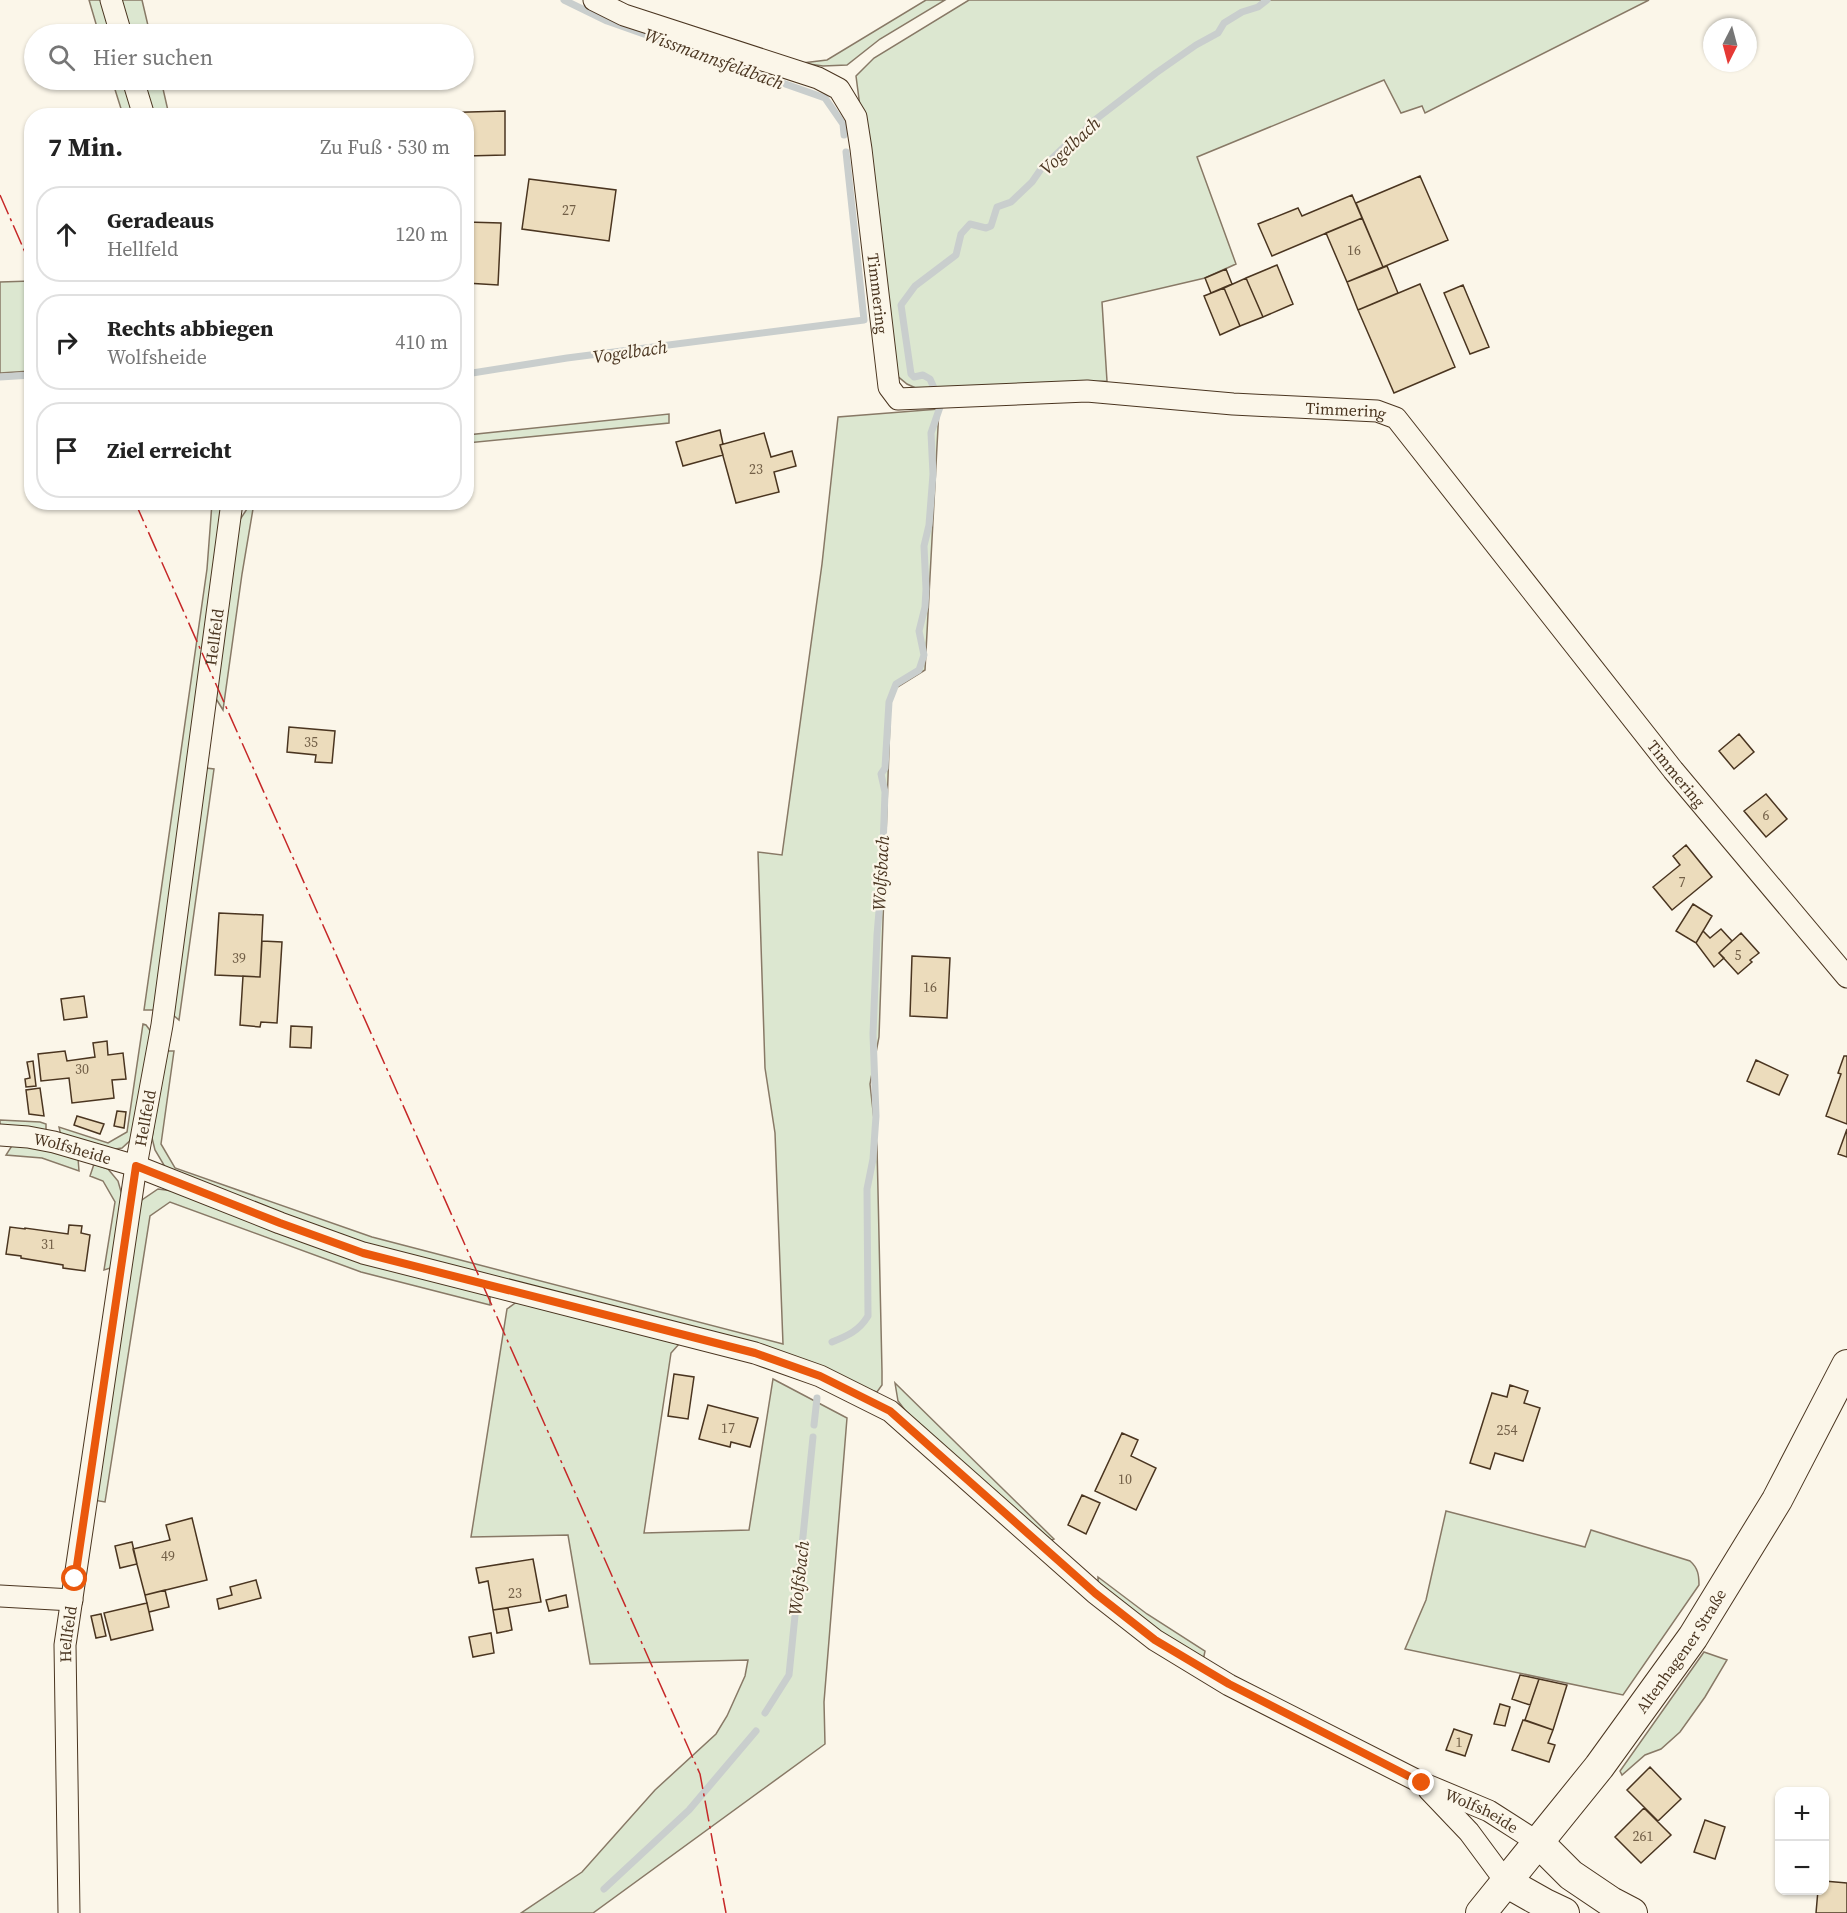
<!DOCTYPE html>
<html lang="de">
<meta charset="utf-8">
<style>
:root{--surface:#fff;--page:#f6f6f6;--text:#222;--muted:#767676;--line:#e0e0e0}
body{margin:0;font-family:"Source Serif 4",serif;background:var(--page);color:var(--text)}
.controls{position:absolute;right:18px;bottom:18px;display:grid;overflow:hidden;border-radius:12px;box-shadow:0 2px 4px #0004}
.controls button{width:54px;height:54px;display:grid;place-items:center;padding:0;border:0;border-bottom:2px solid var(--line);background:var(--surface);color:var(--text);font:30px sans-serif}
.compass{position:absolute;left:1703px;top:18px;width:54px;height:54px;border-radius:50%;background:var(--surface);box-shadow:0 2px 4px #0004;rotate:186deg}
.stop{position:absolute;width:18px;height:18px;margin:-14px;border:4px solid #ea580c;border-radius:50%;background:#fff}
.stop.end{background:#ea580c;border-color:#fff;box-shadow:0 2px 6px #0008}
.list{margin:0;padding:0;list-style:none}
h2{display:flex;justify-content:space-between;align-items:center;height:78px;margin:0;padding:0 24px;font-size:26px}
h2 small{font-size:20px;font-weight:400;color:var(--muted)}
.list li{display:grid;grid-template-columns:39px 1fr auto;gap:18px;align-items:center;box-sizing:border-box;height:96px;margin:0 12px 12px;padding:0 12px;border:2px solid var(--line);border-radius:24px}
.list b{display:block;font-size:22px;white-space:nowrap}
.list p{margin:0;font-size:20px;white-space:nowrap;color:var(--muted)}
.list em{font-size:20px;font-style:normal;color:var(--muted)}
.icon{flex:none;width:33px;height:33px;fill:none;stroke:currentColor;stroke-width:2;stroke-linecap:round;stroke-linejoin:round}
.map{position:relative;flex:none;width:1847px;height:1913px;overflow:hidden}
.search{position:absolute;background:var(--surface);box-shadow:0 2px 4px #0004;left:24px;top:24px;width:450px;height:66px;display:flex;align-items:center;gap:15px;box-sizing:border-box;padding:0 21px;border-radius:33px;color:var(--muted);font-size:22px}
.panel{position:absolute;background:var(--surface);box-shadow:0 2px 4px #0004;left:24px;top:108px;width:450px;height:402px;border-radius:24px}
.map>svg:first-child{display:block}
</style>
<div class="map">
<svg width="1847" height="1913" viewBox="0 0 1847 1913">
<rect width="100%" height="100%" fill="#fbf6e9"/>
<!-- green -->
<path fill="#dce7d0" stroke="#887966" stroke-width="1.5" d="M 89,0 L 103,0 L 112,34 L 99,34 Z
M 121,0 L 142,0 L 150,34 L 130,34 Z
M 926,0 L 945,0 L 880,39 L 847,65 L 823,66 L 802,63 L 827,60 Z
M 969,0 L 1649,0 L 1425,113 L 1422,106 L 1401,113 L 1384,80 L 1197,157 L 1236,264 L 1205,278 L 1102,302 L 1107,381 L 920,390 L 907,384 L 895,374 L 856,76 L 874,58 Z
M 112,80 L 125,80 L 135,115 L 123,115 Z
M 143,80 L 161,80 L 169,115 L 153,115 Z
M 31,281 L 31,371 L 0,373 L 0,282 Z
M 939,409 L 925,670 L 891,691 L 879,1037 L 870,1084 L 877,1146 L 882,1371 L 882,1385 L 877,1392 L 368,1245 L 168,1172 L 155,1150 L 152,1138 L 164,1059 L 168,1051 L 174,1051 L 161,1144 L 175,1168 L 372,1237 L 783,1344 L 775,1133 L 765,1068 L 758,852 L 782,855 L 822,564 L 838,417 Z
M 669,414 L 669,423 L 467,443 L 467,435 Z
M 212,503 L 222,503 L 155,1010 L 144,1010 L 207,569 Z
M 251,503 L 254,503 L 242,574 L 223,710 L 215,697 L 239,521 Z
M 206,768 L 214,769 L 179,1020 L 173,1015 Z
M 143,1024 L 146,1025 L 152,1033 L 135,1136 L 122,1148 L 109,1150 L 61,1136 L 59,1127 L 108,1143 L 127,1132 Z
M 0,1120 L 40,1122 L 46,1124 L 46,1132 L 0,1128 Z
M 13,1144 L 48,1149 L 78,1158 L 79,1171 L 42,1158 L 6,1155 Z
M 94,1164 L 108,1169 L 118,1181 L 124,1202 L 114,1267 L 104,1270 L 115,1202 L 103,1181 L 90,1176 Z
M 158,1189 L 173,1191 L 490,1294 L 490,1305 L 361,1272 L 170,1202 L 150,1216 L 105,1502 L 93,1500 L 139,1202 Z
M 518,1301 L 680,1343 L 671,1353 L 644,1533 L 749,1530 L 773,1379 L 847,1418 L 824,1702 L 825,1744 L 593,1913 L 521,1913 L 582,1872 L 655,1790 L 716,1734 L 727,1716 L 745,1676 L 748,1660 L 590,1664 L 568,1535 L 471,1537 L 507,1309 Z
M 895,1383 L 1054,1539 L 1048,1542 L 908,1414 L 898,1401 Z
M 1446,1511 L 1585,1547 L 1591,1530 L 1690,1561 C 1698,1568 1699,1575 1699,1585 L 1623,1695 L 1405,1649 L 1426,1600 Z
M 1098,1577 L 1147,1614 L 1205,1651 L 1203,1661 L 1145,1624 L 1100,1589 L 1098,1581 Z
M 1704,1652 L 1727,1660 L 1705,1697 L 1680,1732 L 1661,1749 L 1645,1755 L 1622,1775 L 1620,1771 Z"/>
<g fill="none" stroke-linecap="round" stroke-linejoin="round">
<!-- stream -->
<path stroke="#c9cecd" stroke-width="7" d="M 564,0 L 607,21 L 825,98 L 843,124 L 844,135
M 466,374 L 567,358 L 864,320 L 846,152
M 0,377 L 32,375
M 934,388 L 930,379 L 923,375 L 914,377 L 911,374 L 901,305 L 915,286 L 956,255 L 961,234 L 970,224 L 986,228 L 991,226 L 997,207 L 1011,202 L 1032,182 L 1041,169 L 1066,145 L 1077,140 L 1091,123 L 1156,73 L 1196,45 L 1218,33 L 1224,23 L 1242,12 L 1258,7 L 1267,0
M 832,1342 C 847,1336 859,1331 868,1316 L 867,1189 L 873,1159 L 876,1116 L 873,1034 L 877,935 L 882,875 L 885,792 L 881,774 L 885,768 L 889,702 L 896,684 L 919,670 L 924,655 L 919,631 L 925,607 L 926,589 L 924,546 L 929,525 L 933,474 L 931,433 L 941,404
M 814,1425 L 817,1398
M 765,1713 L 789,1675 L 813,1437
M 604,1889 L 689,1810 L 756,1731"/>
</g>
<!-- building -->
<path fill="#ecdcbc" stroke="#4a3520" stroke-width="1.5" d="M 505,111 L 505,155 L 466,156 L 466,116 L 433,116 L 433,113 Z
M 1420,176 L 1448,240 L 1383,267 L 1356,203 Z
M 529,179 L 616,190 L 609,241 L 522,229 Z
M 1352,195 L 1362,218 L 1272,256 L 1258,224 L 1298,208 L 1302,216 Z
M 1362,218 L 1383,267 L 1347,282 L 1326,233 Z
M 466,222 L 501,223 L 498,285 L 466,283 Z
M 1277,265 L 1293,304 L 1263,317 L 1246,278 Z
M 1387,266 L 1398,293 L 1358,310 L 1347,282 Z
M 1226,269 L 1232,284 L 1211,293 L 1205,278 Z
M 1246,278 L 1263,317 L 1240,326 L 1224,288 Z
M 1420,284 L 1455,367 L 1394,393 L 1358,310 Z
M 1463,285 L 1489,347 L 1470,354 L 1444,293 Z
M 1224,288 L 1240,326 L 1220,335 L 1204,296 Z
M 720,430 L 723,444 L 720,445 L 723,455 L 683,466 L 676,442 Z
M 764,433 L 771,457 L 792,451 L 796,466 L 774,472 L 779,492 L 736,503 L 720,445 Z
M 289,727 L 335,731 L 332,763 L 315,762 L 316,755 L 287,752 Z
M 1739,734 L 1754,752 L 1734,769 L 1719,751 Z
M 1766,794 L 1787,819 L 1766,837 L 1744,811 Z
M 1686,845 L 1712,877 L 1672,910 L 1653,887 L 1680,865 L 1673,856 Z
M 1693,904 L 1712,916 L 1696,943 L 1676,931 Z
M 219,913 L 263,915 L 260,977 L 215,975 Z
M 1721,929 L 1732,941 L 1719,953 L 1724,958 L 1714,967 L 1696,943 L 1703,931 L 1710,938 Z
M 1741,933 L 1759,953 L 1750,960 L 1752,962 L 1738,974 L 1719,953 Z
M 262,941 L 282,942 L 277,1023 L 261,1022 L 260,1027 L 240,1025 L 243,976 L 260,977 Z
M 912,956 L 950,958 L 947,1018 L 910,1016 Z
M 84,996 L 87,1017 L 64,1020 L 61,999 Z
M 291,1026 L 312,1027 L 311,1048 L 290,1047 Z
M 107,1041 L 108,1055 L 123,1053 L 126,1079 L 112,1080 L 114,1098 L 72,1103 L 69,1078 L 41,1081 L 38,1054 L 65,1051 L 67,1061 L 95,1057 L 93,1043 Z
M 1844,1056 L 1847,1056 L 1847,1124 L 1826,1116 L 1841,1074 L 1838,1073 Z
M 1756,1060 L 1788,1075 L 1779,1095 L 1747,1081 Z
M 33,1061 L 36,1086 L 26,1087 L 25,1079 L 30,1078 L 27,1062 Z
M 40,1088 L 44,1116 L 29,1114 L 26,1090 Z
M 117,1111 L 126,1112 L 124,1128 L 114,1126 Z
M 77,1116 L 104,1124 L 100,1134 L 74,1125 Z
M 1847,1129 L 1847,1157 L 1838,1154 Z
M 69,1225 L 82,1226 L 81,1233 L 90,1235 L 85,1271 L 63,1268 L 63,1265 L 21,1258 L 21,1256 L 6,1254 L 10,1227 L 25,1229 L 25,1228 L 68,1234 Z
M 674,1374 L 694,1377 L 688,1419 L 668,1416 Z
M 1510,1385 L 1528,1391 L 1524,1403 L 1540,1408 L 1523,1461 L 1495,1453 L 1490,1469 L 1470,1463 L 1492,1393 L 1507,1397 Z
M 708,1405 L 758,1418 L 750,1447 L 731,1442 L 730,1447 L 699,1439 Z
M 1122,1433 L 1138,1440 L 1131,1456 L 1156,1468 L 1136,1510 L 1095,1491 Z
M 1082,1495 L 1100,1503 L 1086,1534 L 1068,1525 Z
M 192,1518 L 207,1580 L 145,1595 L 133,1549 L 170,1540 L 166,1525 Z
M 132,1542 L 137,1564 L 120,1568 L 115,1546 Z
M 533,1559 L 541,1602 L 493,1610 L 488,1581 L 479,1583 L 476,1568 Z
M 256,1580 L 261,1598 L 219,1609 L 217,1599 L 232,1595 L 230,1587 Z
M 165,1590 L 169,1607 L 149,1612 L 145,1595 Z
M 566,1595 L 568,1607 L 549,1611 L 546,1600 Z
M 147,1603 L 153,1630 L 111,1640 L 104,1613 Z
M 508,1608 L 512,1630 L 497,1633 L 493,1610 Z
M 101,1614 L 106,1636 L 96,1638 L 91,1616 Z
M 491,1633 L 494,1653 L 473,1657 L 469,1637 Z
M 1520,1675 L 1539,1679 L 1530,1705 L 1512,1699 Z
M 1539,1679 L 1567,1685 L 1553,1730 L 1525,1720 Z
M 1500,1704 L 1510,1707 L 1505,1726 L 1494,1724 Z
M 1523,1720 L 1553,1730 L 1548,1743 L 1555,1745 L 1549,1762 L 1512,1750 Z
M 1454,1729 L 1472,1735 L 1465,1756 L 1446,1750 Z
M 1650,1767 L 1681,1799 L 1658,1821 L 1627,1790 Z
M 1644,1808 L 1671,1835 L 1641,1863 L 1615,1837 Z
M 1705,1820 L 1725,1827 L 1715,1859 L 1694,1852 Z
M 1824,1881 L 1847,1883 L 1847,1913 L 1816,1913 L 1818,1890 L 1824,1890 Z"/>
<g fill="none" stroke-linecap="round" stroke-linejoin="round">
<!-- street casing -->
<g stroke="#4a3520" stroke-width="23">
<g id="street">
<path d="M 111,0 L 121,34"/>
<path id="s1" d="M 594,0 L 624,15 L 818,78 L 839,89 L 856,117 L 861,149 L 889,387 L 898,399 L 1087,391 L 1233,404 L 1377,411 L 1396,418 L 1673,770 L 1847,977"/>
<path d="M 133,80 L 144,116"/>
<path id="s2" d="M 0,1135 L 28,1137 L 54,1142 L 136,1166 L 280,1223 L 363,1253 L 755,1353 L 820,1376 L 890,1411 L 1095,1593 L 1155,1640 L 1229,1685 L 1422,1783 L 1489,1811 L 1539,1843"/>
<path d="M 0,1596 L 72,1600"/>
<path d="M 1429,1790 L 1469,1832 L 1506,1882"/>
<path id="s3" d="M 69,1913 L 65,1645 L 136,1166 L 162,1025 L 232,502"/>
</g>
</g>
<!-- secondary casing -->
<g stroke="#4a3520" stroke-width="32">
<g id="secondary">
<path d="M 1539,1843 L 1571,1875 L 1611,1902 L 1632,1913"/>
<path d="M 1506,1882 L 1545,1904 L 1564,1913"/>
<path id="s4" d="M 1481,1913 L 1599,1767 L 1693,1637 L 1777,1500 L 1847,1365"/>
</g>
</g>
<!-- street -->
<use href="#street" stroke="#fbf6e9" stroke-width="21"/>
<!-- secondary -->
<use href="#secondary" stroke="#fbf6e9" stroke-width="30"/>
<!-- power -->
<path stroke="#c62828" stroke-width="1.5" stroke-dasharray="21 4.5 3 4.5" stroke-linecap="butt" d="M 0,195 L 32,268
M 135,502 L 700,1774 L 726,1913"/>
</g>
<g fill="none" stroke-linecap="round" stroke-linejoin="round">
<!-- route -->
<path stroke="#ea580c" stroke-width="8" d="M 75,1579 L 136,1166 L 280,1223 L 363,1253 L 755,1353 L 820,1376 L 890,1411 L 1095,1593 L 1155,1640 L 1229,1684 L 1422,1783"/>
</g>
<g text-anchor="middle" stroke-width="4.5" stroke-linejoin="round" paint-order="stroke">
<!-- number labels -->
<g font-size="14" fill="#725f47">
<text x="569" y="215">27</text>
<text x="1354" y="255">16</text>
<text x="756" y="474">23</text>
<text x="311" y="747">35</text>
<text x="1766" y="820">6</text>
<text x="1682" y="887">7</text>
<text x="1738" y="960">5</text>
<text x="239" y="963">39</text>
<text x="930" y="992">16</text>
<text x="82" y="1074">30</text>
<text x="48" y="1249">31</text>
<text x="728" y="1433">17</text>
<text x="1507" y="1435">254</text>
<text x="1125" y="1484">10</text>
<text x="168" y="1561">49</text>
<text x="515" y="1598">23</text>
<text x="1459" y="1747">1</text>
<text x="1643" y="1841">261</text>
</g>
<!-- street labels -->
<g font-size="16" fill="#4a3520" stroke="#fbf6e9">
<text dy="6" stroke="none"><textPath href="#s1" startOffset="472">Timmering</textPath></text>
<text dy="6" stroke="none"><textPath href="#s1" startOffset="1030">Timmering</textPath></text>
<text dy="6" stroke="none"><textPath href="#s3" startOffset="1287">Hellfeld</textPath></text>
<text dy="6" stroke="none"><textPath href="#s1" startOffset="1534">Timmering</textPath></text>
<text dy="6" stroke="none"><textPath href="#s3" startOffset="801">Hellfeld</textPath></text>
<text dy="6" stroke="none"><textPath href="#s2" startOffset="74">Wolfsheide</textPath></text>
<text dy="6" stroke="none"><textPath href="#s3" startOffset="279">Hellfeld</textPath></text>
<text dy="6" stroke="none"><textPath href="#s4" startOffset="330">Altenhagener Straße</textPath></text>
<text dy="6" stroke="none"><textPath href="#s2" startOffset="1654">Wolfsheide</textPath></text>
</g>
<!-- water labels -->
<g font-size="18" font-style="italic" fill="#4a3520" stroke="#fbf6e9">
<text transform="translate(714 59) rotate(20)" y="6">Wissmannsfeldbach</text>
<text transform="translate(1070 146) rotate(-43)" y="6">Vogelbach</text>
<text transform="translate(630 352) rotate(-8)" y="6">Vogelbach</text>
<text transform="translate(881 873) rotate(-87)" y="6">Wolfsbach</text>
<text transform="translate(799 1578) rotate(-84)" y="6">Wolfsbach</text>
</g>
</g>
</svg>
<div class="controls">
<button>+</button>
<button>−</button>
</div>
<svg class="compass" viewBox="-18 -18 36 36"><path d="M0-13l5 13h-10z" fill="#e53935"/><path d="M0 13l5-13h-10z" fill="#767676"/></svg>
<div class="stop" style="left:75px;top:1579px"></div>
<div class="stop end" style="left:1422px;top:1783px"></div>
<div class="search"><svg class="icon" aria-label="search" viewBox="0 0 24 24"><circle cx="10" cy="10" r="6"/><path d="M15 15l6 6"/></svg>Hier suchen</div>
<section class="panel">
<h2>7 Min.<small>Zu Fuß · 530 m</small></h2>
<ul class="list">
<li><svg class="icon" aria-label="ahead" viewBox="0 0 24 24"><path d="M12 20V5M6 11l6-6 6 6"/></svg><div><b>Geradeaus</b><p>Hellfeld</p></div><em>120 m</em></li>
<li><svg class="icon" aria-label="right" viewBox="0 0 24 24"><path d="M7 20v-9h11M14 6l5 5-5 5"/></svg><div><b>Rechts abbiegen</b><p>Wolfsheide</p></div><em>410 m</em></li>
<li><svg class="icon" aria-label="arrive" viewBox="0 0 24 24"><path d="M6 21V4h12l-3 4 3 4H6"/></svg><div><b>Ziel erreicht</b></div></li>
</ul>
</section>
</div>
